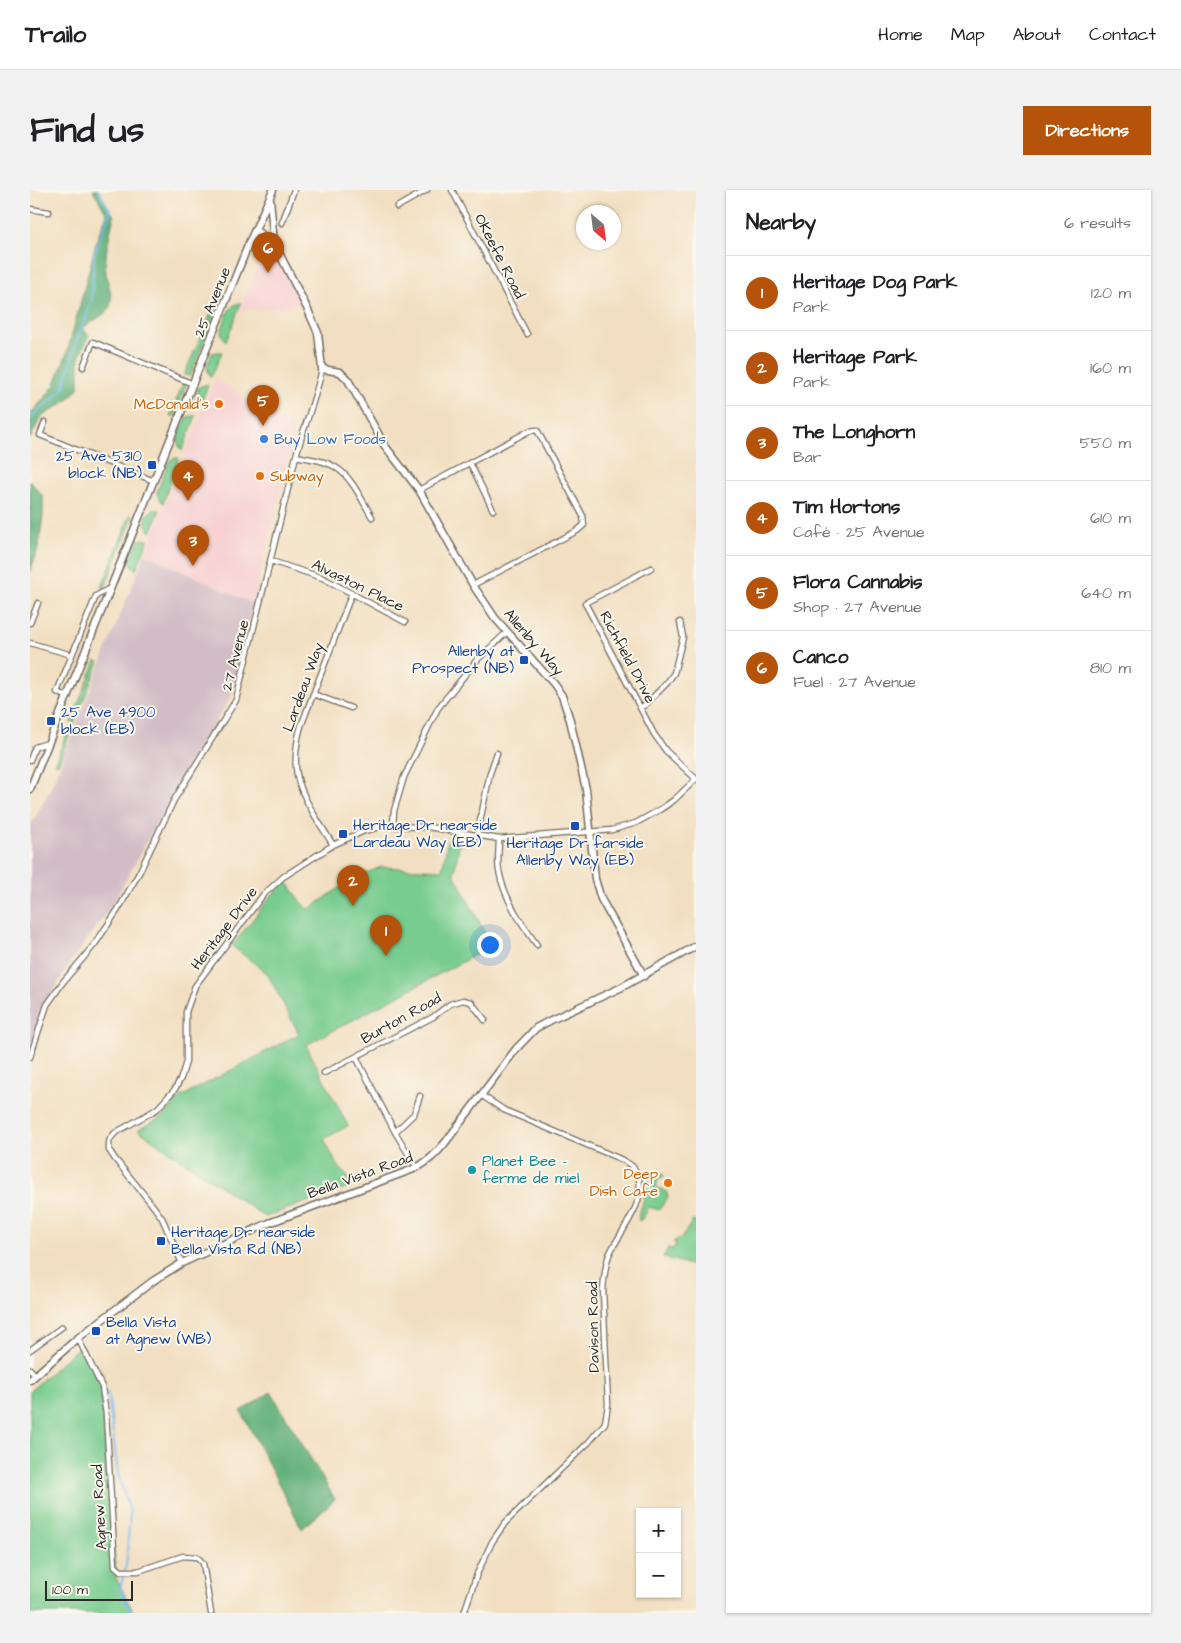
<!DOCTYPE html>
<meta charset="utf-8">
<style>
:root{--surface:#fff;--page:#f2f2f2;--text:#202124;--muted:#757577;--line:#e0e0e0;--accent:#b45309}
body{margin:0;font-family:"Architects Daughter",sans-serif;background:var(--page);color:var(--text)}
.controls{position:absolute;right:15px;bottom:15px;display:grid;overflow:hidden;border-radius:0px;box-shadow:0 1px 4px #0004}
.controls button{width:45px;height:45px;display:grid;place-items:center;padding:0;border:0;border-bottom:1px solid var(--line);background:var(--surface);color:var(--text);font:25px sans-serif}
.compass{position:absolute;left:546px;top:15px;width:45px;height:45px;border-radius:50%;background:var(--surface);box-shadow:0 1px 4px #0004;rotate:152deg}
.scale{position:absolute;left:15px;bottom:12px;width:88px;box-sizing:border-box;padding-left:5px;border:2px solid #2b2b2b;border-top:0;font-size:14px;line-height:18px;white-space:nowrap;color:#2b2b2b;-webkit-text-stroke:4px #fbf7ec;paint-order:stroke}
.you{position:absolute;left:459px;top:754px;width:18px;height:18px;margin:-12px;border:4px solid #fff;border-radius:50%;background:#1a73e8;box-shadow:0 0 0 8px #1a73e833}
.badge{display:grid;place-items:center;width:32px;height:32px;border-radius:50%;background:var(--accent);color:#fff;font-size:16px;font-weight:700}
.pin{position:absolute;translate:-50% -41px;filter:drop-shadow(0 1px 2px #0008)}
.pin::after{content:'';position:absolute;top:26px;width:18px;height:15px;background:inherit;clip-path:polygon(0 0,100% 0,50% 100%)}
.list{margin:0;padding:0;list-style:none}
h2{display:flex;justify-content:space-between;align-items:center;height:65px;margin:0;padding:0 20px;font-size:21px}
h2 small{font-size:16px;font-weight:400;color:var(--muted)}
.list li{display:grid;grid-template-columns:32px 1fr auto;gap:15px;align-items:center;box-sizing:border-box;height:75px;padding:0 20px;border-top:1px solid var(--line)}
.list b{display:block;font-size:19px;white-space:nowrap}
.list p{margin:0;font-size:16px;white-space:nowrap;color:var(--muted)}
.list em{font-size:16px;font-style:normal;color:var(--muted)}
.map{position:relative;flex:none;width:666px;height:1423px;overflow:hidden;border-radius:0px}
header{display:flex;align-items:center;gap:30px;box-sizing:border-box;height:70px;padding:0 25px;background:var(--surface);border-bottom:1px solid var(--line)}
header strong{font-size:24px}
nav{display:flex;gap:28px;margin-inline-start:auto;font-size:18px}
.intro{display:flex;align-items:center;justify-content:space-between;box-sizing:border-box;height:120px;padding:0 30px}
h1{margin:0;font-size:35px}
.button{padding:12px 22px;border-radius:0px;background:var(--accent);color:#fff;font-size:18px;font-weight:700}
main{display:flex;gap:30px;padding:0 30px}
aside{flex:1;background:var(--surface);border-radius:0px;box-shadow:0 1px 4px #0004}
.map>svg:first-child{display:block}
</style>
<header>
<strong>Trailo</strong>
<nav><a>Home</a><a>Map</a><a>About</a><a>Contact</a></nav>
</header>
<div class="intro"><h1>Find us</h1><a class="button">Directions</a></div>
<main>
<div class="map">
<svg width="666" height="1423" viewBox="0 0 666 1423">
<rect width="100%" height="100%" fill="#fbf7ec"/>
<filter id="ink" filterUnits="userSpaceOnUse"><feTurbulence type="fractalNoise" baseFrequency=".02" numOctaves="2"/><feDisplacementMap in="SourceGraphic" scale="10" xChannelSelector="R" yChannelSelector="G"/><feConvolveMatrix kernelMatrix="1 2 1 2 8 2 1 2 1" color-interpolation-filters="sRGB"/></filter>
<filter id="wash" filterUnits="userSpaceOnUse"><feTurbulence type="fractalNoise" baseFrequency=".0096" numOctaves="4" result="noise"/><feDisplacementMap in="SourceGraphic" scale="20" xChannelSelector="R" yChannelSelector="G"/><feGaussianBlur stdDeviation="1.12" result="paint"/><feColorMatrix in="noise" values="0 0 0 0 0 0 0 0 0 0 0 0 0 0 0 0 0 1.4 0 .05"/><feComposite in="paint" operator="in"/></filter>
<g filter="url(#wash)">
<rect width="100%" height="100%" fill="#f2dfc1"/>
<!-- built -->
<path fill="#f7cfd1" d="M 233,54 L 242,59 L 272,111 L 252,118 L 210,120 L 229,73 L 231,57 Z
M 185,188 L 265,239 L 223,414 L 115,364 Z"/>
<!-- industrial -->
<path fill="#d2bdc6" d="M 115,364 L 223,414 L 201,506 L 192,522 L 166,560 L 84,712 L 41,771 L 13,819 L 0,862 L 0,637 L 20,600 Z"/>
<!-- green -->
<path fill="#78cc8f" stroke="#527c5d" d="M 211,113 L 196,152 L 191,143 C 195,131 197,114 211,113 Z
M 184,120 L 186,121 L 160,186 L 154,185 L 182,121 Z
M 187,162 L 192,162 L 181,187 C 174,179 179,172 182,163 Z
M 153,193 L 156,195 L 144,226 L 140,226 Z
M 174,195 L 178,195 L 170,216 C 163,210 166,205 169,197 Z
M 161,226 L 166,226 L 152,261 C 143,251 152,238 157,227 Z
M 145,268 L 149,268 L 133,313 L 128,307 L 127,302 L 139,271 Z
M 123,320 L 130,320 L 121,342 C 113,335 114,325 123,320 Z
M 100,325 L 103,327 L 75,397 L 72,398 L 72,397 Z
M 113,349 L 118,350 L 106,380 L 102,376 L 99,370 L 107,352 Z
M 66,470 L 69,472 L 44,534 L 41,532 Z
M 38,540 L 41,541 L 28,574 L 25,573 Z
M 418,649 L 430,651 L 424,684 L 462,756 L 276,855 L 318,936 L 294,949 L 306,973 L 324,995 L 235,1027 L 108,940 L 132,927 L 151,907 L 269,844 L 237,783 L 202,756 L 241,706 L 257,692 L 278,720 L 322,689 L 351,677 L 412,680 Z
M 621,981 L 633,984 L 633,988 L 629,988 L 626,998 L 636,1001 L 638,1007 L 629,1020 L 619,1017 L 613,1028 L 609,1031 C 607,1020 611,1021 613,1012 C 615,1002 615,993 613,983 Z
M 663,1030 L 666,1033 L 666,1075 L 663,1076 L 633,1067 L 638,1058 L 643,1059 L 646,1054 L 643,1052 L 653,1046 Z
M 52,1154 L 70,1197 L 85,1376 L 87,1379 L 86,1388 L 104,1423 L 0,1423 L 0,1201 Z"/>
<!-- forest -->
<path fill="#62b07a" stroke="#466e52" d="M 63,0 L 68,0 L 84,26 C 80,45 74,63 76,83 C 77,94 86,109 78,120 C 73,126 59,133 52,138 L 59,145 L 49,168 L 49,197 L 38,210 L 11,227 L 0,249 L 0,225 L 24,196 L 37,163 L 68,46 L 77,25 Z
M 0,291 L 13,306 L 13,325 L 9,356 L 0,382 Z
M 241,1202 L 305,1309 L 272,1339 L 211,1221 Z"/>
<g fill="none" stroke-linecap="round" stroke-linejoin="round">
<!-- stream -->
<path stroke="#73baeb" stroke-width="2" d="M 0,228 L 33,200 L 46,153 L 62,111 L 64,65 L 80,21 L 68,0
M 78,1202 L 88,1285 L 100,1322 L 96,1377 L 90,1398 L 101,1423"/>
</g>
</g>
<g filter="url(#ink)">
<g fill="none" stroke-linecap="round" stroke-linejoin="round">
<!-- street casing -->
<g stroke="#716a60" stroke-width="7">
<path id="street" d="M 422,0 L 497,144
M 367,17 L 397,0
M 0,19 L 19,22
M 252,33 L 264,0
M 53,177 L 63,152 L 163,194
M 15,232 L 10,245 L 124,291
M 266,266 C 279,269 296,270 308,279 C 322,288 333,312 342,327
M 440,273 L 463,320
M 389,300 L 499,241 L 507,240 L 553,326 L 554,335 L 547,341 L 443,395
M 241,371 L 293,388 L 375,432
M 0,433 L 8,413
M 0,453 L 42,465
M 283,504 L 321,518
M 38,507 L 27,502 L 66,406 L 80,398
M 611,517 L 615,515 L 637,493 L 644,483 L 653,447 L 650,432
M 0,570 L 5,557 L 18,553
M 363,636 L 364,621 L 374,587 L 408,518 L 447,470 L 477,442
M 447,646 L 460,583 L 467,563
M 469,649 C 469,659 467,671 469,681 C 474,708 491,733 507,755
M 303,655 C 290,633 268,604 266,578 C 265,564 267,550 271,536 L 322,403
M 0,867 L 17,815 L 33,792 L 65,754 L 89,718 L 109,683 L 144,610 L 206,510 L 266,266 C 274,236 286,208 292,179
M 326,867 L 365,942 L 387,978
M 294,883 L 403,827 L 420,814 L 433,810 L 441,812 L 455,830
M 365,942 L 384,924 L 390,906
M 152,1073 L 132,1028 L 120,1012 L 85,969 L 79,960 L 79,953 L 80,949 L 85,943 L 127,919 L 145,899 L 151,888 L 156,872 L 156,822 L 165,796 L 233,705 L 253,687 L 303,655 L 334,641 L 354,636 L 398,637 L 469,649 L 582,640 L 606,633 L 631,619 L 644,610 L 666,589 L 636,561 L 624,544 L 555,413 L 621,378
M 48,1148 L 72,1197 L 76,1224 L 85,1376 L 91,1381 L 108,1381 L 153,1366 L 167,1367 L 173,1373 L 181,1423
M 0,1160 L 32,1137
M 0,1179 L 5,1185
M 434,1423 L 447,1384 L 462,1352 L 475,1333 L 558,1253 L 575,1233 L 578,1215 L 573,1100 C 574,1088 575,1076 579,1065 C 590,1040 626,1004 602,976 C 598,973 593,970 588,968 L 474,920 L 451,905"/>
</g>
<!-- secondary casing -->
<g stroke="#716a60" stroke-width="9">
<path id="secondary" d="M 240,9 L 244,53
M 225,40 L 244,53 L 277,118 L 288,143 L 292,179 L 310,182 L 318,190 L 355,256 L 389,300 L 443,395 L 465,428 L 524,494 L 532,506 L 540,530 L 556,599 L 565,689 L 571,709 L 614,786
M 0,599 L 219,53 L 243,0
M 0,1190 L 48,1148 L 123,1091 L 152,1073 L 239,1033 L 381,980 C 396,974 405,965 415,953 L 486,859 L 506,838 L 521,830 L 590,798 L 666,756"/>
</g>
<!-- street -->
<use href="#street" stroke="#fff" stroke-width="4.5"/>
<!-- secondary -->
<use href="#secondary" stroke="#fff" stroke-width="6"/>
</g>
</g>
<!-- markers -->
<g fill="#e8710a" stroke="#fbf7ec" stroke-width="2">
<circle cx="189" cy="214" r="5"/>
<circle cx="230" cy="286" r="5"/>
<circle cx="638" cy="993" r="5"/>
</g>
<circle fill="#3f7fe0" stroke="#fbf7ec" stroke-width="2" cx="234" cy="249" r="5"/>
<g fill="#1a4fb4" stroke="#fbf7ec" stroke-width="2">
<rect x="117" y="270" width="10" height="10" rx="2.5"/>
<rect x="489" y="465" width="10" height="10" rx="2.5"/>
<rect x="16" y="526" width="10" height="10" rx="2.5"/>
<rect x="540" y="631" width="10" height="10" rx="2.5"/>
<rect x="308" y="639" width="10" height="10" rx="2.5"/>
<rect x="126" y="1046" width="10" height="10" rx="2.5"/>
<rect x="61" y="1136" width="10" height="10" rx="2.5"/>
</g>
<circle fill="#0f9aa8" stroke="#fbf7ec" stroke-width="2" cx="442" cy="980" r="5"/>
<g text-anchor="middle" stroke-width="4" stroke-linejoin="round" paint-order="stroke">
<!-- street labels -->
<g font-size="15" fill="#2b2b2b" stroke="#fbf7ec">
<text transform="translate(470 66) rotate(63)" y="5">OKeefe Road</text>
<text transform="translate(182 112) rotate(-68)" y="5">25 Avenue</text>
<text transform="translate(328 395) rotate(26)" y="5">Alvaston Place</text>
<text transform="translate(504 452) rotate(49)" y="5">Allenby Way</text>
<text transform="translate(205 465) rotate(-76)" y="5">27 Avenue</text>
<text transform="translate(598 467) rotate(62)" y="5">Richfield Drive</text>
<text transform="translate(273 497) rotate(-70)" y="5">Lardeau Way</text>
<text transform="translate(194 738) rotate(-53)" y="5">Heritage Drive</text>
<text transform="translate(371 828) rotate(-29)" y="5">Burton Road</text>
<text transform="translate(330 985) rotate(-20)" y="5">Bella Vista Road</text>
<text transform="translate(563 1137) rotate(-91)" y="5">Davison Road</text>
<text transform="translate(69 1317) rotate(-93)" y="5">Agnew Road</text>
</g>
<!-- food labels -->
<g font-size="15" fill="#c56008" stroke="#fbf7ec" text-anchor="end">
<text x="179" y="219">McDonald's</text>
<text x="240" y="291" text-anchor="start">Subway</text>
<text x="628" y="989">Deep<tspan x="628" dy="17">Dish Cafe</tspan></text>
</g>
<!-- shop labels -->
<g font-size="15" fill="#366cbe" stroke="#fbf7ec" text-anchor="start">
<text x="244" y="254">Buy Low Foods</text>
</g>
<!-- transit labels -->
<g font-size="15" fill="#164399" stroke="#fbf7ec" text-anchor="start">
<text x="112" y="271" text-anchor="end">25 Ave 5310<tspan x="112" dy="17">block (NB)</tspan></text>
<text x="484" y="466" text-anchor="end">Allenby at<tspan x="484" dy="17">Prospect (NB)</tspan></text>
<text x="31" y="527">25 Ave 4900<tspan x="31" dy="17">block (EB)</tspan></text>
<text x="323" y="640">Heritage Dr nearside<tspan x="323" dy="17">Lardeau Way (EB)</tspan></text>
<text x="545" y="658" text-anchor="middle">Heritage Dr farside<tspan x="545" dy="17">Allenby Way (EB)</tspan></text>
<text x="141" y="1047">Heritage Dr nearside<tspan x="141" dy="17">Bella Vista Rd (NB)</tspan></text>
<text x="76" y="1137">Bella Vista<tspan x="76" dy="17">at Agnew (WB)</tspan></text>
</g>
<!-- culture labels -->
<g font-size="15" fill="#0d838f" stroke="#fbf7ec" text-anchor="start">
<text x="452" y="976">Planet Bee -<tspan x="452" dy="17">ferme de miel</tspan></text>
</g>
</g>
</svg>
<div class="controls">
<button>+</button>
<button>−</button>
</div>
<svg class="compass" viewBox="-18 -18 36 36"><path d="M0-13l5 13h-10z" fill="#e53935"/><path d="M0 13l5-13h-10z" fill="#757577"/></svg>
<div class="scale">100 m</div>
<div class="you"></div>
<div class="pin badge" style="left:356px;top:766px">1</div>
<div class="pin badge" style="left:323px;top:716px">2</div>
<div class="pin badge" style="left:163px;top:376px">3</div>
<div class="pin badge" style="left:158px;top:311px">4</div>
<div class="pin badge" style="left:233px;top:236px">5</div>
<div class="pin badge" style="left:238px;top:83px">6</div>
</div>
<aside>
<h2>Nearby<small>6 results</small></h2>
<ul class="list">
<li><span class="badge">1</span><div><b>Heritage Dog Park</b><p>Park</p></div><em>120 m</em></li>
<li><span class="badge">2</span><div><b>Heritage Park</b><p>Park</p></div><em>160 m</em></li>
<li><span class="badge">3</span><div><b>The Longhorn</b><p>Bar</p></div><em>550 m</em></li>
<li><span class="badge">4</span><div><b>Tim Hortons</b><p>Café · 25 Avenue</p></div><em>610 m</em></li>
<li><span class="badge">5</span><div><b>Flora Cannabis</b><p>Shop · 27 Avenue</p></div><em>640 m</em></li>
<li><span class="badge">6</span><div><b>Canco</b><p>Fuel · 27 Avenue</p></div><em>810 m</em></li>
</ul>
</aside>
</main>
